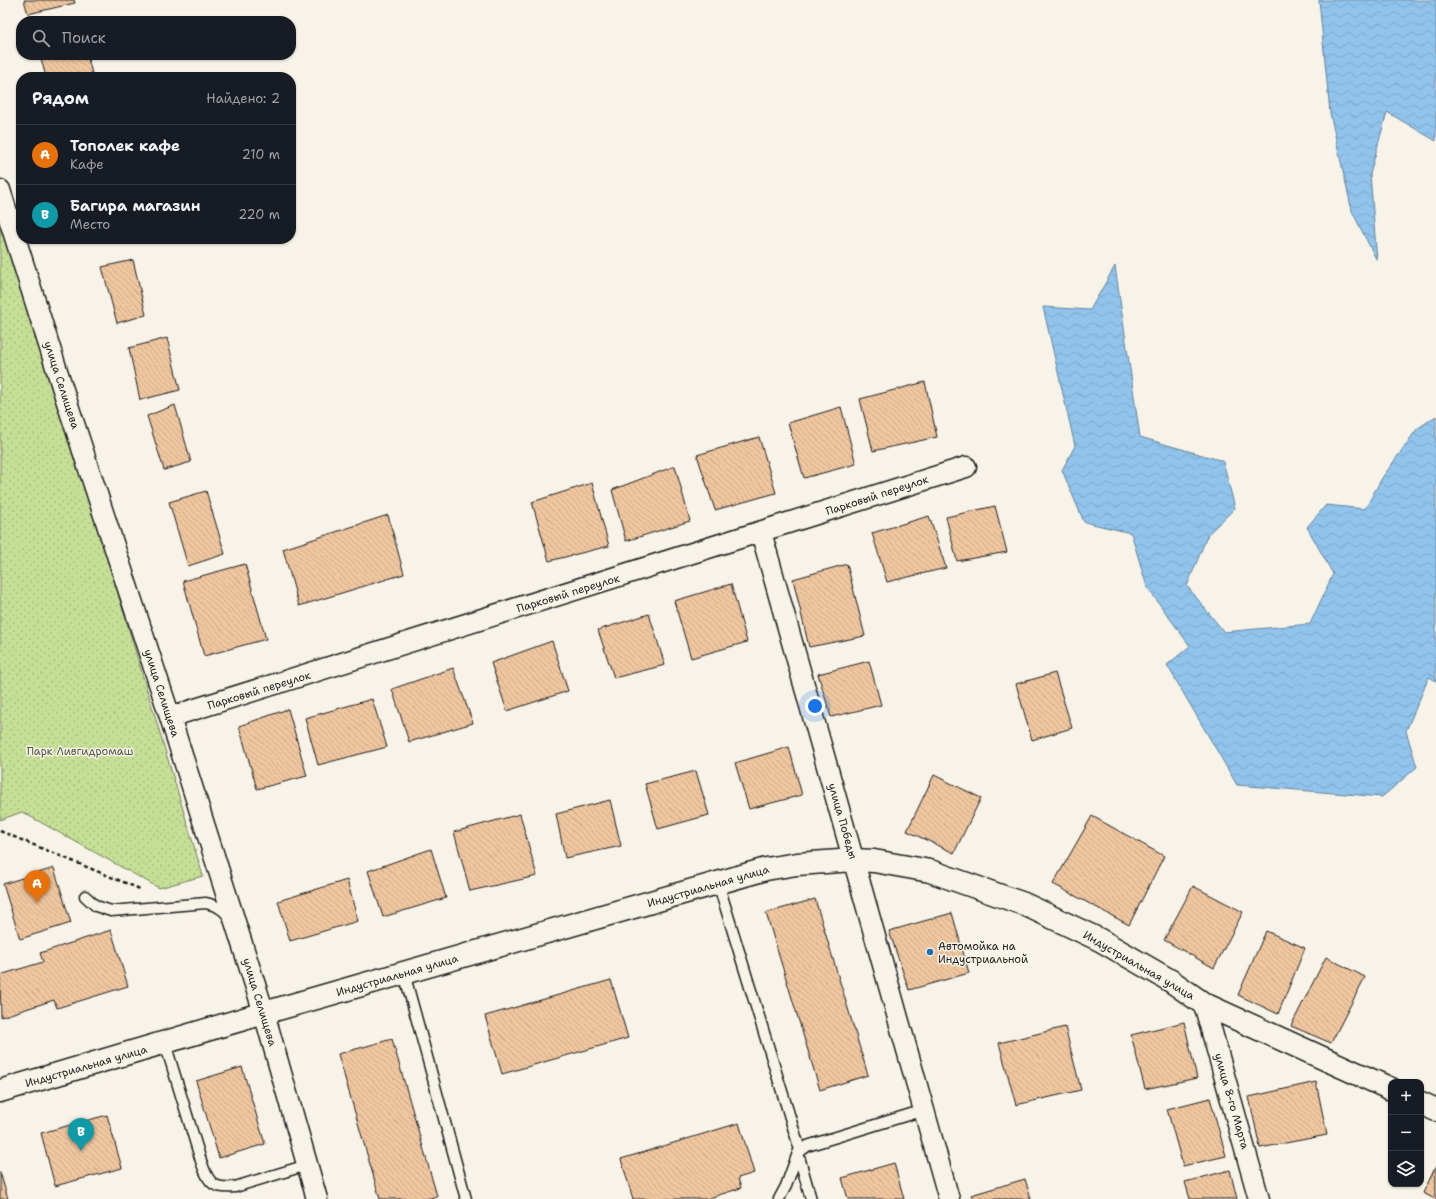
<!DOCTYPE html>
<html lang="ru">
<meta charset="utf-8">
<style>
:root{--surface:#171b24;--page:#20242c;--text:#f1f3f6;--muted:#9ea1a6;--line:#363941;--accent:#2563eb}
body{margin:0;font-family:"Shantell Sans",sans-serif;background:var(--page);color:var(--text)}
.controls{position:absolute;right:12px;bottom:12px;display:grid;overflow:hidden;border-radius:8px;box-shadow:0 1px 3px #0004}
.controls button{width:36px;height:36px;display:grid;place-items:center;padding:0;border:0;border-bottom:1px solid var(--line);background:var(--surface);color:var(--text);font:20px sans-serif}
.you{position:absolute;left:815px;top:706px;width:14px;height:14px;margin:-10px;border:3px solid #fff;border-radius:50%;background:#1a73e8;box-shadow:0 0 0 6px #1a73e833}
.badge{display:grid;place-items:center;width:26px;height:26px;border-radius:50%;background:var(--accent);color:#fff;font-size:13px;font-weight:700}
.pin{position:absolute;translate:-50% -33px;filter:drop-shadow(0 1px 2px #0008)}
.pin::after{content:'';position:absolute;top:21px;width:14px;height:12px;background:inherit;clip-path:polygon(0 0,100% 0,50% 100%)}
.list{margin:0;padding:0;list-style:none}
h2{display:flex;justify-content:space-between;align-items:center;height:52px;margin:0;padding:0 16px;font-size:17px}
h2 small{font-size:13px;font-weight:400;color:var(--muted)}
.list li{display:grid;grid-template-columns:26px 1fr auto;gap:12px;align-items:center;box-sizing:border-box;height:60px;padding:0 16px;border-top:1px solid var(--line)}
.list b{display:block;font-size:15px;white-space:nowrap}
.list p{margin:0;font-size:13px;white-space:nowrap;color:var(--muted)}
.list em{font-size:13px;font-style:normal;color:var(--muted)}
.icon{flex:none;width:22px;height:22px;fill:none;stroke:currentColor;stroke-width:2;stroke-linecap:round;stroke-linejoin:round}
.map{position:relative;flex:none;width:1436px;height:1199px;overflow:hidden}
.search{position:absolute;background:var(--surface);box-shadow:0 1px 3px #0004;left:16px;top:16px;width:280px;height:44px;display:flex;align-items:center;gap:10px;box-sizing:border-box;padding:0 14px;border-radius:16px;color:var(--muted);font-size:15px}
.panel{position:absolute;background:var(--surface);box-shadow:0 1px 3px #0004;left:16px;top:72px;width:280px;height:172px;border-radius:16px}
.map>svg:first-child{display:block}
</style>
<div class="map">
<svg width="1436" height="1199" viewBox="0 0 1436 1199">
<defs>
<pattern id="grass-dots" width="8" height="8" patternUnits="userSpaceOnUse"><rect width="8" height="8" fill="#c5df96"/><path d="M2 2h.1M6 6h.1" fill="none" stroke="#a9bf81" stroke-width="1.8" stroke-linecap="round"/></pattern>
<pattern id="water-waves" width="16" height="10" patternUnits="userSpaceOnUse"><rect width="16" height="10" fill="#90c4ed"/><path d="M0 5q4-4 8 0t8 0" fill="none" stroke="#7ca8cb"/></pattern>
<pattern id="building-back-hatch" width="6" height="6" patternUnits="userSpaceOnUse"><rect width="6" height="6" fill="#efc69f"/><path d="M-1 5l2 2M0 0l6 6M5-1l2 2" fill="none" stroke="#ca8"/></pattern>
</defs>
<rect width="100%" height="100%" fill="#f7f3e8"/>
<filter id="ink" filterUnits="userSpaceOnUse"><feTurbulence type="fractalNoise" baseFrequency=".025" numOctaves="2"/><feDisplacementMap in="SourceGraphic" scale="8" xChannelSelector="R" yChannelSelector="G"/><feConvolveMatrix kernelMatrix="1 2 1 2 8 2 1 2 1" color-interpolation-filters="sRGB"/></filter>
<g filter="url(#ink)">
<!-- grass -->
<path fill="url(#grass-dots)" stroke="#707e59" d="M 0,201 L 203,876 L 159,888 L 22,812 L 0,820 Z"/>
<!-- water -->
<path fill="url(#water-waves)" stroke="#628199" d="M 1319,0 L 1436,0 L 1436,141 L 1387,112 L 1370,174 L 1377,261 L 1352,211 L 1330,113 Z
M 1115,266 L 1140,437 L 1223,461 L 1235,508 L 1208,534 L 1187,586 L 1224,632 L 1310,624 L 1333,574 L 1307,527 L 1326,505 L 1365,509 L 1382,478 L 1417,429 L 1436,416 L 1436,681 L 1429,677 L 1406,731 L 1417,767 L 1382,797 L 1237,785 L 1167,665 L 1190,646 L 1147,587 L 1131,533 L 1084,522 L 1062,470 L 1075,446 L 1043,307 L 1090,310 Z"/>
<!-- building -->
<path fill="url(#building-back-hatch)" stroke="#1c1c1c" d="M 24,0 L 74,0 L 75,3 L 28,14 Z
M 40,55 L 87,55 L 93,77 L 46,77 Z
M 133,260 L 146,315 L 117,323 L 102,267 Z
M 167,338 L 180,390 L 140,400 L 129,348 Z
M 925,382 L 937,437 L 873,451 L 860,399 Z
M 175,405 L 191,462 L 164,470 L 147,416 Z
M 841,407 L 856,464 L 804,478 L 788,423 Z
M 759,437 L 776,493 L 715,510 L 697,455 Z
M 675,466 L 690,521 L 626,541 L 612,490 Z
M 592,483 L 609,546 L 549,561 L 532,502 Z
M 206,491 L 225,554 L 188,566 L 169,502 Z
M 995,506 L 1007,552 L 957,561 L 946,517 Z
M 388,515 L 404,574 L 299,606 L 283,549 Z
M 929,516 L 946,568 L 887,582 L 872,533 Z
M 245,564 L 266,639 L 204,656 L 183,581 Z
M 847,564 L 865,636 L 809,647 L 793,579 Z
M 731,584 L 747,642 L 691,658 L 674,601 Z
M 649,614 L 665,665 L 614,678 L 598,630 Z
M 552,641 L 568,691 L 507,711 L 491,663 Z
M 869,661 L 881,705 L 831,717 L 818,674 Z
M 453,668 L 473,723 L 409,742 L 392,689 Z
M 1055,673 L 1072,728 L 1032,740 L 1016,684 Z
M 372,699 L 387,747 L 318,765 L 305,718 Z
M 288,709 L 307,776 L 257,789 L 239,726 Z
M 789,747 L 802,795 L 749,809 L 735,763 Z
M 696,771 L 709,815 L 658,829 L 645,784 Z
M 934,775 L 981,798 L 954,853 L 907,831 Z
M 610,800 L 621,846 L 565,858 L 556,814 Z
M 520,814 L 537,876 L 470,891 L 454,832 Z
M 1092,816 L 1164,856 L 1129,925 L 1053,884 Z
M 431,849 L 446,898 L 383,917 L 368,871 Z
M 54,868 L 71,923 L 20,939 L 3,884 Z
M 347,880 L 358,921 L 290,941 L 278,901 Z
M 1193,886 L 1243,912 L 1214,968 L 1164,940 Z
M 815,899 L 868,1075 L 820,1090 L 766,913 Z
M 952,913 L 969,973 L 909,990 L 889,931 Z
M 111,930 L 128,986 L 57,1008 L 54,1000 L 1,1017 L 0,975 L 43,962 L 40,953 Z
M 1266,931 L 1305,948 L 1278,1014 L 1238,995 Z
M 1326,957 L 1365,977 L 1331,1043 L 1291,1026 Z
M 611,980 L 628,1038 L 502,1074 L 485,1016 Z
M 1184,1022 L 1197,1078 L 1145,1089 L 1131,1035 Z
M 1065,1027 L 1081,1090 L 1016,1105 L 999,1043 Z
M 392,1039 L 437,1196 L 427,1199 L 380,1199 L 338,1054 Z
M 242,1067 L 265,1144 L 219,1158 L 196,1081 Z
M 1316,1082 L 1327,1135 L 1260,1148 L 1249,1097 Z
M 1210,1098 L 1226,1156 L 1183,1166 L 1167,1109 Z
M 107,1115 L 122,1168 L 55,1186 L 41,1133 Z
M 739,1123 L 754,1173 L 738,1178 L 741,1188 L 706,1199 L 633,1199 L 621,1159 Z
M 894,1163 L 904,1199 L 848,1199 L 842,1178 Z
M 1436,1166 L 1436,1199 L 1435,1199 L 1423,1193 Z
M 1230,1170 L 1237,1199 L 1190,1199 L 1185,1182 Z
M 0,1172 L 8,1199 L 0,1199 Z
M 1025,1179 L 1031,1199 L 973,1199 L 971,1195 Z"/>
<g fill="none" stroke-linecap="round" stroke-linejoin="round">
<!-- service casing -->
<g stroke="#1c1c1c" stroke-width="13">
<path id="service" d="M 718,883 L 800,1150
M 85,896 L 96,906 L 111,911 L 206,903 C 217,906 223,908 229,917
M 404,973 L 466,1199
M 165,1043 L 202,1164 C 209,1184 214,1189 235,1187 L 307,1165
M 798,1153 L 811,1199
M 779,1199 L 786,1186 L 798,1153 L 807,1146 L 924,1110"/>
</g>
<!-- minor casing -->
<g stroke="#1c1c1c" stroke-width="23">
<path id="minor" d="M 0,190 L 66,399 L 170,717 L 264,1013 L 317,1199
M 761,532 L 949,1199
M 170,717 L 966,467
M 1204,1004 L 1259,1199"/>
</g>
<!-- tertiary casing -->
<g stroke="#1c1c1c" stroke-width="25">
<path id="tertiary" d="M 0,1091 L 264,1013 L 766,869 L 797,864 L 854,860 L 874,861 L 930,871 L 1024,904 L 1100,940 L 1171,981 L 1204,1004 L 1391,1089
M 1421,1103 L 1436,1110"/>
</g>
<!-- path -->
<path stroke="#1c1c1c" stroke-width="2.5" stroke-dasharray="4 3" stroke-linecap="butt" d="M 0,831 L 140,889"/>
<!-- service -->
<use href="#service" stroke="#f7f3e8" stroke-width="10"/>
<!-- minor -->
<use href="#minor" stroke="#f7f3e8" stroke-width="20"/>
<!-- tertiary -->
<use href="#tertiary" stroke="#f7f3e8" stroke-width="22"/>
</g>
</g>
<!-- markers -->
<circle fill="#1f6fb2" stroke="#f7f3e8" stroke-width="1.5" cx="930" cy="952" r="4"/>
<g text-anchor="middle" stroke-width="3" stroke-linejoin="round" paint-order="stroke">
<!-- street labels -->
<g font-size="11" fill="#1c1c1c" stroke="#f7f3e8">
<text transform="translate(62 385) rotate(72)" y="4">улица Селищева</text>
<text transform="translate(877 495) rotate(-18)" y="4">Парковый переулок</text>
<text transform="translate(568 593) rotate(-17)" y="4">Парковый переулок</text>
<text transform="translate(259 690) rotate(-17)" y="4">Парковый переулок</text>
<text transform="translate(162 693) rotate(72)" y="4">улица Селищева</text>
<text transform="translate(843 821) rotate(74)" y="4">улица Победы</text>
<text transform="translate(708 886) rotate(-16)" y="4">Индустриальная улица</text>
<text transform="translate(1139 965) rotate(30)" y="4">Индустриальная улица</text>
<text transform="translate(397 975) rotate(-16)" y="4">Индустриальная улица</text>
<text transform="translate(260 1002) rotate(73)" y="4">улица Селищева</text>
<text transform="translate(86 1066) rotate(-16)" y="4">Индустриальная улица</text>
<text transform="translate(1232 1101) rotate(74)" y="4">улица 8-го Марта</text>
</g>
<!-- park labels -->
<g font-size="11" fill="#4f5641" stroke="#f7f3e8">
<text x="80" y="755">Парк Ливгидромаш</text>
</g>
<!-- poi labels -->
<g font-size="11" fill="#1c1c1c" stroke="#f7f3e8" text-anchor="start">
<text x="938" y="950">Автомойка на<tspan x="938" dy="13">Индустриальной</tspan></text>
</g>
</g>
</svg>
<div class="controls">
<button>+</button>
<button>−</button>
<button><svg class="icon" aria-label="layers" viewBox="0 0 24 24"><path d="M12 4l9 5-9 5-9-5zM3 14l9 5 9-5"/></svg></button>
</div>
<div class="you"></div>
<div class="pin badge" style="left:37px;top:903px;background:#e8710a">A</div>
<div class="pin badge" style="left:81px;top:1151px;background:#0f9aa8">B</div>
<div class="search"><svg class="icon" aria-label="search" viewBox="0 0 24 24"><circle cx="10" cy="10" r="6"/><path d="M15 15l6 6"/></svg>Поиск</div>
<section class="panel">
<h2>Рядом<small>Найдено: 2</small></h2>
<ul class="list">
<li><span class="badge" style="background:#e8710a">A</span><div><b>Тополек кафе</b><p>Кафе</p></div><em>210 m</em></li>
<li><span class="badge" style="background:#0f9aa8">B</span><div><b>Багира магазин</b><p>Место</p></div><em>220 m</em></li>
</ul>
</section>
</div>
